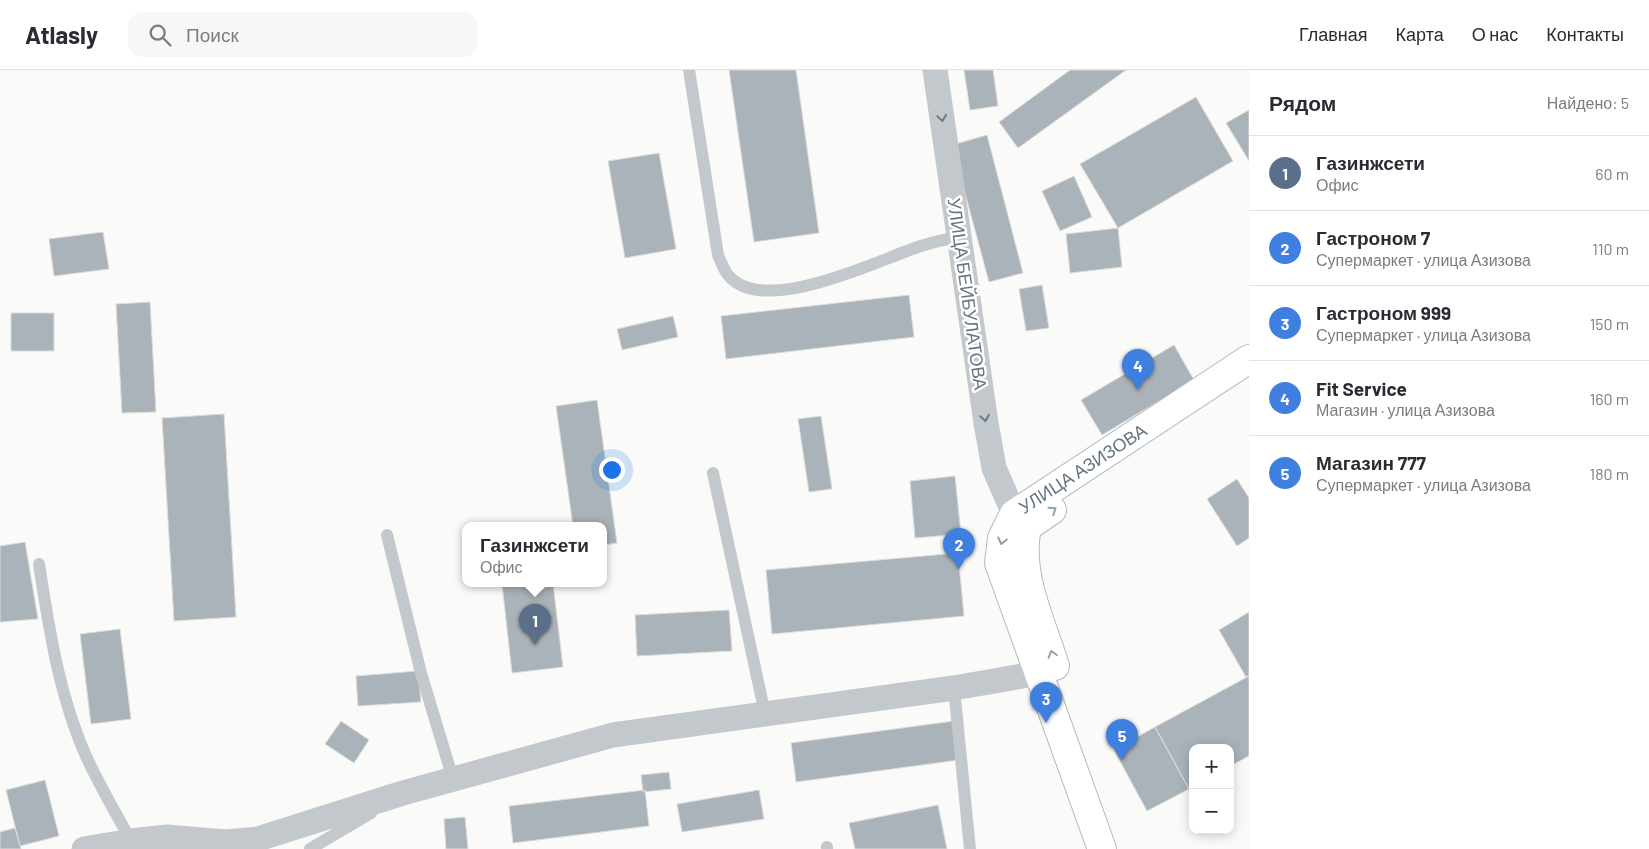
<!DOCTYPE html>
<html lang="ru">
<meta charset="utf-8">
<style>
:root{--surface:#fff;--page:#f7f7f7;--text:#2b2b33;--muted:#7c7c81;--line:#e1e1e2;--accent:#111827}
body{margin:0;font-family:Barlow,sans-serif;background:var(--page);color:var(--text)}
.controls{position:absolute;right:15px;bottom:15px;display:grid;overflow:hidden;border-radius:10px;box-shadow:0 2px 12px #0003}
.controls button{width:45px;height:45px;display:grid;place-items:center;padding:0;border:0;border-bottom:1px solid var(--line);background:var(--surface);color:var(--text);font:25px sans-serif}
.you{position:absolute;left:611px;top:399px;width:18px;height:18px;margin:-12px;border:4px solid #fff;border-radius:50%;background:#1a73e8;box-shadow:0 0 0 8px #1a73e833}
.badge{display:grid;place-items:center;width:32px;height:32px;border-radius:50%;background:var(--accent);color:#fff;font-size:16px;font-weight:700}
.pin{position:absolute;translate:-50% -41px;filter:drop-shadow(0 1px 2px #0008)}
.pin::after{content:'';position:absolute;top:26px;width:18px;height:15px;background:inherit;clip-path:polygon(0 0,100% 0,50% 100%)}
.popup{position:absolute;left:462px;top:452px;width:145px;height:65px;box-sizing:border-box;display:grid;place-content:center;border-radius:10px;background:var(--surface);filter:drop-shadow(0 1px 4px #0005);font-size:16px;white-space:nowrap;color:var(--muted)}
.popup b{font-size:19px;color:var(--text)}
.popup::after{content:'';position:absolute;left:50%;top:100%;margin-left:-10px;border:10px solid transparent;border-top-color:var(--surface)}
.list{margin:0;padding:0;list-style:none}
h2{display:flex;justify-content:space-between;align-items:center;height:65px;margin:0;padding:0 20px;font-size:21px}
h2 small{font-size:16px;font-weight:400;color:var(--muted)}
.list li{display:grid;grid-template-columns:32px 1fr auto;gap:15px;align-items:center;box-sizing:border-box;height:75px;padding:0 20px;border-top:1px solid var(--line)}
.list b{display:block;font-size:19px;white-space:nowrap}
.list p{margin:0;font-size:16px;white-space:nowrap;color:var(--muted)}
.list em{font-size:16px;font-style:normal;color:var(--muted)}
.icon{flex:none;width:28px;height:28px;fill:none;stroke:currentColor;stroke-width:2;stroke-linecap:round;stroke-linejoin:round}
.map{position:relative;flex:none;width:1249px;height:779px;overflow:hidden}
header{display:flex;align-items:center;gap:30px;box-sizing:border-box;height:70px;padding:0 25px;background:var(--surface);border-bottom:1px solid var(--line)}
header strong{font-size:24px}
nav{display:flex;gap:28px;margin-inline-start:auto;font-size:18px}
.search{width:350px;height:45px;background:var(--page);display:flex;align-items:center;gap:12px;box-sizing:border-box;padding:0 18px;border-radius:15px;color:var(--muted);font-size:19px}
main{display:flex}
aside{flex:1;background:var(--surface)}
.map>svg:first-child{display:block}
</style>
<header>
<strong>Atlasly</strong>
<div class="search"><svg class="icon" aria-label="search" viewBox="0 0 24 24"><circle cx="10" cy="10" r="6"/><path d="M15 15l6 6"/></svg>Поиск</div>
<nav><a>Главная</a><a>Карта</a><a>О нас</a><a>Контакты</a></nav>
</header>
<main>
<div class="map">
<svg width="1249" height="779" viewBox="0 0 1249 779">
<rect width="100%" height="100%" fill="#fafaf8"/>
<!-- building -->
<path fill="#aab3b9" stroke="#dcdcda" d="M 729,0 L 796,0 L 819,163 L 754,172 Z
M 964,0 L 993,0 L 998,36 L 970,40 Z
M 1070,0 L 1126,0 L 1018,78 L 999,52 Z
M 1196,27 L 1233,91 L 1118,158 L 1080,94 Z
M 1249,40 L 1249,91 L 1226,53 Z
M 987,65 L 1023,203 L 989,212 L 952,75 Z
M 659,83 L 676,179 L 625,188 L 608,91 Z
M 1074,106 L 1092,147 L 1060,161 L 1042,121 Z
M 1118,158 L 1122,197 L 1070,203 L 1066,164 Z
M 103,162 L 109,199 L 54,206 L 49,169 Z
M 1042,215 L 1049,258 L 1026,261 L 1019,219 Z
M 909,225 L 914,267 L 726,289 L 721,246 Z
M 150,232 L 156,342 L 122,343 L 116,234 Z
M 11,243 L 54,243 L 54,281 L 11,281 Z
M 673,246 L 678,267 L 622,280 L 617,259 Z
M 1174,275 L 1194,310 L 1102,365 L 1081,330 Z
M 597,330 L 617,473 L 604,475 L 604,456 L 573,456 L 556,336 Z
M 224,344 L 236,547 L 174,551 L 162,348 Z
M 821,346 L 832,419 L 809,422 L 798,349 Z
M 955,406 L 961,464 L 915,468 L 910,411 Z
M 1237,409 L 1249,428 L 1249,468 L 1237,476 L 1207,429 Z
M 25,472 L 38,549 L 0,552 L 0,476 Z
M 958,483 L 964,546 L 772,564 L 766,500 Z
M 502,514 L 553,514 L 563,597 L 512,603 Z
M 729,540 L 732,581 L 637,586 L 635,545 Z
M 1249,542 L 1249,605 L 1246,607 L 1219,560 Z
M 120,559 L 131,649 L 91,654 L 80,564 Z
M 418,601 L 421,632 L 358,636 L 356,606 Z
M 1249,606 L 1249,686 L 1230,696 L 1230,678 L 1193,678 L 1193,717 L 1189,719 L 1155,657 Z
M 341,651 L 369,670 L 354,693 L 325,674 Z
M 954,651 L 959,690 L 796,712 L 791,673 Z
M 1155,657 L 1189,719 L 1147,741 L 1114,680 Z
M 669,702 L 671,719 L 643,722 L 641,705 Z
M 45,710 L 59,766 L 20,776 L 6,720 Z
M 645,720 L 649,756 L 513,773 L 509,736 Z
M 759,720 L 764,749 L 682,762 L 677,734 Z
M 938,735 L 947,779 L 855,779 L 849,753 Z
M 465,747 L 468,779 L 446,779 L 444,749 Z
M 15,758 L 21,779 L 0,779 L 0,762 Z"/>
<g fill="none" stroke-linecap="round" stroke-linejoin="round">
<!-- secondary casing -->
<g stroke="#b3babf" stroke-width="30">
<path id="secondary" d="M 1052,440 L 1027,457 C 1017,504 1041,551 1055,596
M 1102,779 L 999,493 L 1002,468 L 1014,444 L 1249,289"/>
</g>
<!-- service -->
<path stroke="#c3c8cc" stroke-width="12" d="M 689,0 L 718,185 C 721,192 724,201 729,206 C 762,245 869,195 907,181 C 924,174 941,170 959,167
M 713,403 L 765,644
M 387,465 L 421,603 L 453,709
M 39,494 C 49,559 59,625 86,686 C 99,715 116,743 131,771
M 954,618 L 970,779
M 827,777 L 827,779
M 310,779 L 371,743"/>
<!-- minor -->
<path stroke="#c3c8cc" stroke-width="25" d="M 935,0 L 986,353 L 994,398 L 1014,444
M 84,779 L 131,771 L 167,767 L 226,772 L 258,769 L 403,723 L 613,665 L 954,618 L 1039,603"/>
<!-- secondary -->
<use href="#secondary" stroke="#fff" stroke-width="28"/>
</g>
<!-- one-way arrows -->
<defs><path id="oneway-chevron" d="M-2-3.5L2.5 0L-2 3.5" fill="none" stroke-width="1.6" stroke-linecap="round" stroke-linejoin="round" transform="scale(1.25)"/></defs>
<g stroke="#6a7a87">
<use href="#oneway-chevron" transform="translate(942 48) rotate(82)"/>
<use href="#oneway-chevron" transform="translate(985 348) rotate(81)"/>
</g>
<g stroke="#939fa8">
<use href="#oneway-chevron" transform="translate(1053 440) rotate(-34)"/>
<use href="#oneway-chevron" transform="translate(1002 471) rotate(103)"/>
<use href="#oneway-chevron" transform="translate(1052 584) rotate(-108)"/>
</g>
<g text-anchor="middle" stroke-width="5" stroke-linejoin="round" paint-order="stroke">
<!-- street labels -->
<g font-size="18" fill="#657683" stroke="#fff">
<text transform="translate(967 224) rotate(82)" y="6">УЛИЦА БЕЙБУЛАТОВА</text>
<text transform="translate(1083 399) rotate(-33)" y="6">УЛИЦА АЗИЗОВА</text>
</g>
</g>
</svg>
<div class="controls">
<button>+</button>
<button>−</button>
</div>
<div class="you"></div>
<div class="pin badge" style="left:535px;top:575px;background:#5c6f8a">1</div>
<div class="popup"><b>Газинжсети</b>Офис</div>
<div class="pin badge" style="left:959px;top:499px;background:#3f7fe0">2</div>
<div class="pin badge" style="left:1046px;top:653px;background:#3f7fe0">3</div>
<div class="pin badge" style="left:1138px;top:320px;background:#3f7fe0">4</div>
<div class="pin badge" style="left:1122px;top:690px;background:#3f7fe0">5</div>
</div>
<aside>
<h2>Рядом<small>Найдено: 5</small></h2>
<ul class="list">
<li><span class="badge" style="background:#5c6f8a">1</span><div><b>Газинжсети</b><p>Офис</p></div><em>60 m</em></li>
<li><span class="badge" style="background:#3f7fe0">2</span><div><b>Гастроном 7</b><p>Супермаркет · улица Азизова</p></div><em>110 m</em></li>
<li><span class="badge" style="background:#3f7fe0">3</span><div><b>Гастроном 999</b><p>Супермаркет · улица Азизова</p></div><em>150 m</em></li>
<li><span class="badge" style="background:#3f7fe0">4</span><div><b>Fit Service</b><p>Магазин · улица Азизова</p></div><em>160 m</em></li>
<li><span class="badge" style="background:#3f7fe0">5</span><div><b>Магазин 777</b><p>Супермаркет · улица Азизова</p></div><em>180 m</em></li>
</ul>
</aside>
</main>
